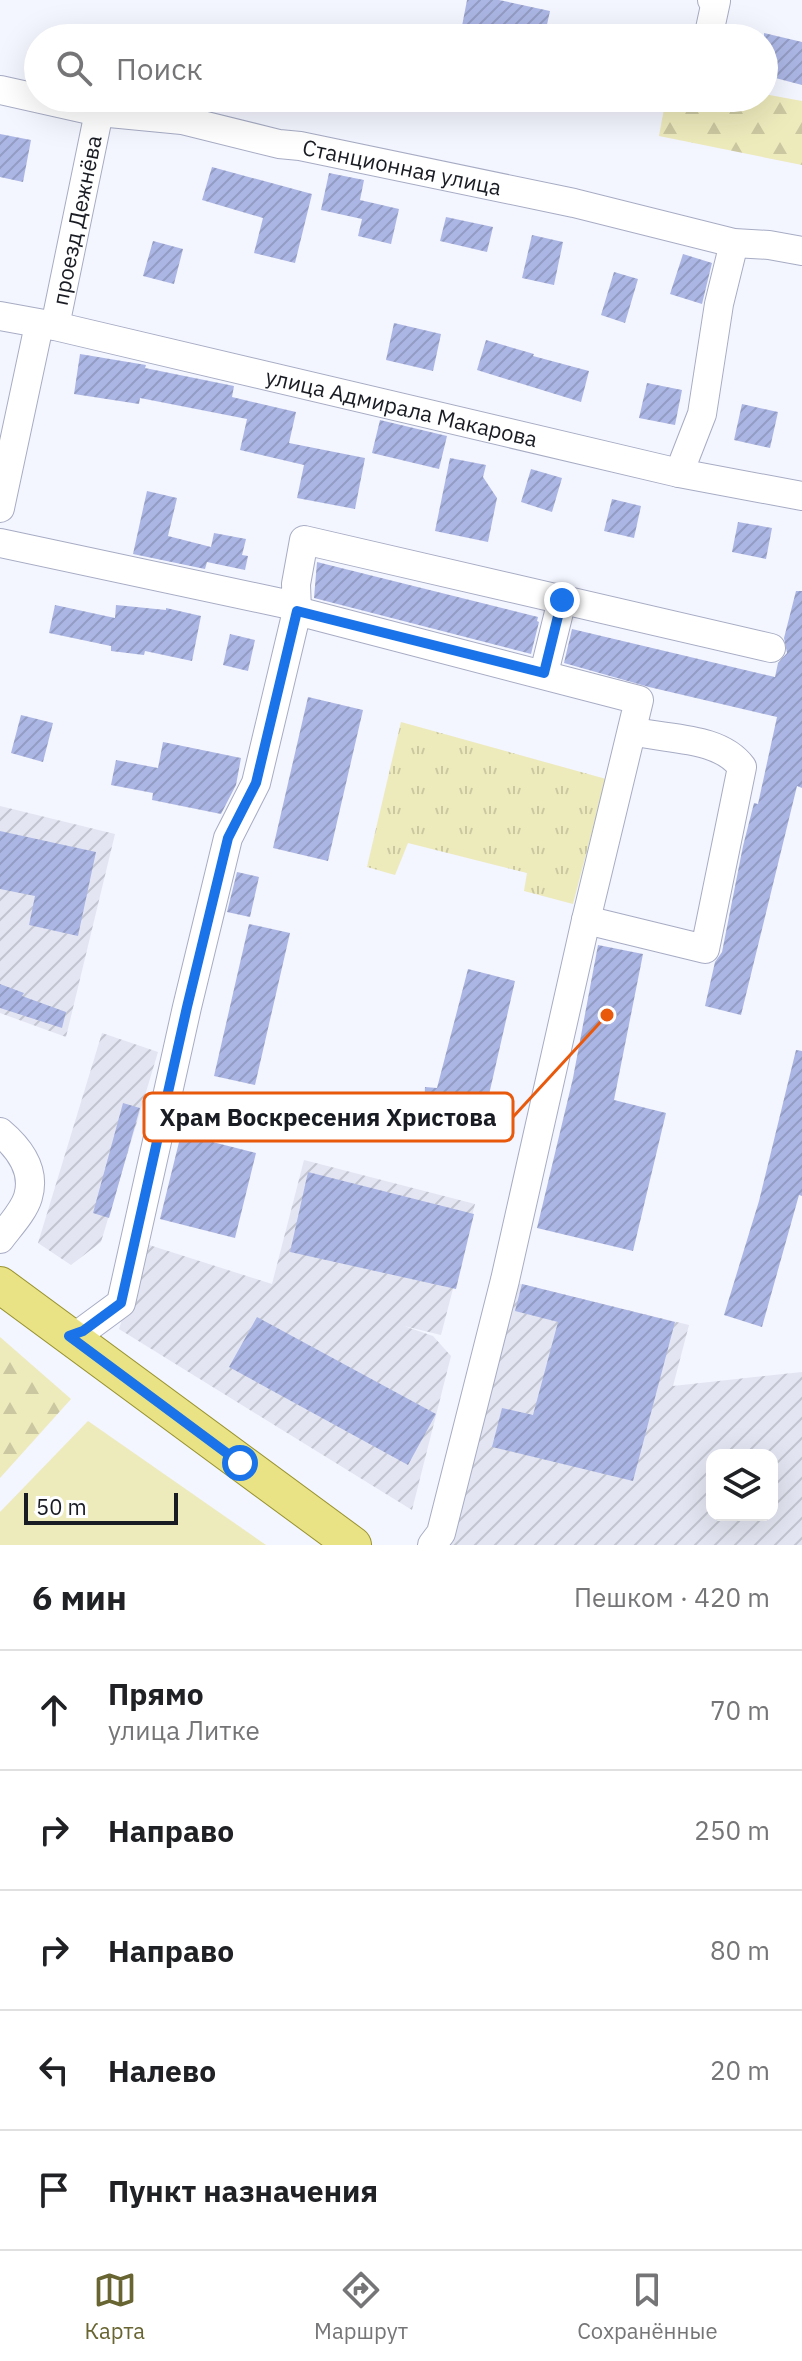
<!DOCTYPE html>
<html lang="ru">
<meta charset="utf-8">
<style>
:root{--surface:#fff;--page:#f6f6f6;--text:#202124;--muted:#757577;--line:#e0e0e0;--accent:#686532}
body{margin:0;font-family:"IBM Plex Sans",sans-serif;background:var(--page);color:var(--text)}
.controls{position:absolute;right:24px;bottom:24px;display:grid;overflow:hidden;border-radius:16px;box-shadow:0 8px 32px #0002}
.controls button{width:72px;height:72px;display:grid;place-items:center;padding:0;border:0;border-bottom:2px solid var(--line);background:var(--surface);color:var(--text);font:40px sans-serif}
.scale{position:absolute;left:24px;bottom:20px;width:154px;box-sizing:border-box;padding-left:8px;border:4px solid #1a1c24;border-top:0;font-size:22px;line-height:28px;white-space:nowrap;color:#1a1c24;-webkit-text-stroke:6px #fff;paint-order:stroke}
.stop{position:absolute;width:24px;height:24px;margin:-18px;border:6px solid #1a73e8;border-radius:50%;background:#fff}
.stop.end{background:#1a73e8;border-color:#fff;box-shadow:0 2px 8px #0008}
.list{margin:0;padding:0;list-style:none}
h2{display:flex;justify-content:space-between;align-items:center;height:104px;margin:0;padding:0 32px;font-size:34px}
h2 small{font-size:26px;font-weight:400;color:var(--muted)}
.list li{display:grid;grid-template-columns:52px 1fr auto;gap:24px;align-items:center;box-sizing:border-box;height:120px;padding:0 32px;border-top:2px solid var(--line)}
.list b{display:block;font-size:30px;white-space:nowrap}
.list p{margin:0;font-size:26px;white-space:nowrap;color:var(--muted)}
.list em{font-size:26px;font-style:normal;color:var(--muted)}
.icon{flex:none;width:44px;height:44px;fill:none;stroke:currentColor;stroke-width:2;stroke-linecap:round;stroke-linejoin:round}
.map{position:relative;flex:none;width:802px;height:1545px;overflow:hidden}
.search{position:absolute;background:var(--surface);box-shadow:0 8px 32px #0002;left:24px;right:24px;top:24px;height:88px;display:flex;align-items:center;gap:20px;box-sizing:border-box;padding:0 28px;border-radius:44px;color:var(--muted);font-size:30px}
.sheet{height:704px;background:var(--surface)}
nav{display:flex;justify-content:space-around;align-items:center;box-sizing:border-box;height:112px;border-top:2px solid var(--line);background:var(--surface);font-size:22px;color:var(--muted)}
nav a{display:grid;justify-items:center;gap:4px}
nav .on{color:var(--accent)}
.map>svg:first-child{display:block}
</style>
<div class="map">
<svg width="802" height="1545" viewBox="0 0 802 1545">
<defs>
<pattern id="industrial-furrows" width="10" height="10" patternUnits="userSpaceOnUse" patternTransform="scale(2)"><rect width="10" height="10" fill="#e3e6f2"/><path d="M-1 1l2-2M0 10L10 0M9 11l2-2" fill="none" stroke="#c2c5cf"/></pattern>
<pattern id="forest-firs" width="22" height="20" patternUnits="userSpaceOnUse" patternTransform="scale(2)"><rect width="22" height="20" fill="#edeabc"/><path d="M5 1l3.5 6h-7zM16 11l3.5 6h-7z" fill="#cbc8a1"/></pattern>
<pattern id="park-tufts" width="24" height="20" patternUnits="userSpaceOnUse" patternTransform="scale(2)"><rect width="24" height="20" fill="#edeabc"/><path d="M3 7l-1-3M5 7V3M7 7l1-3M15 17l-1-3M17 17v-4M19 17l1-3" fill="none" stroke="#cbc8a1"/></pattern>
<pattern id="building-hatch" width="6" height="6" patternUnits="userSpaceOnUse" patternTransform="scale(2)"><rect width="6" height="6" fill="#acb6e4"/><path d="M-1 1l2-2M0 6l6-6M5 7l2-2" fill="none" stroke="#939cc3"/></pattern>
</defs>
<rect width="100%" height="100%" fill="#f3f5ff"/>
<!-- industrial -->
<path fill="url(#industrial-furrows)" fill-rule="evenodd" d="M 0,806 L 115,834 L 66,1037 L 0,1013 Z
M 102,1033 L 158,1052 L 101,1242 L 71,1265 L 38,1243 Z
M 304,1160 L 475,1204 L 441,1335 L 404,1326 L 433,1336 L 451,1356 L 412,1510 L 119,1329 L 146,1244 L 272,1284 Z
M 505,1280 L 689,1325 L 673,1386 L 802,1372 L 802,1545 L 441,1545 ZM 712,1455 L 772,1455 L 772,1515 L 712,1515 Z"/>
<!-- green -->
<path fill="#edeabc" d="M 88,1421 L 266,1545 L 0,1545 L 0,1512 Z"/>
<!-- forest -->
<path fill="url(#forest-firs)" d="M 764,94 L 802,101 L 802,165 L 659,136 L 666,98 L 764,98 Z
M 0,1337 L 71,1399 L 0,1478 Z"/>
<!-- park -->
<path fill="url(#park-tufts)" d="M 401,722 L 606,779 L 573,904 L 524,891 L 527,873 L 408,843 L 395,875 L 367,867 Z"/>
<!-- building -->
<path fill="url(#building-hatch)" d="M 467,0 L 499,0 L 550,11 L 544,38 L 529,38 L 462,26 Z
M 764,33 L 802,42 L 802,85 L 764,75 Z
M 0,134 L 31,140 L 23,182 L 0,177 Z
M 212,167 L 312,194 L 295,263 L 254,253 L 263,218 L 202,200 Z
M 329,173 L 364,180 L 360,200 L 399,209 L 391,244 L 358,236 L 362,219 L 321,210 Z
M 446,217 L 493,227 L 487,252 L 440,241 Z
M 532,235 L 563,242 L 554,285 L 522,278 Z
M 153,241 L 183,249 L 174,284 L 143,276 Z
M 683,254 L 712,263 L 702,304 L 670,294 Z
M 614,272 L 638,279 L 625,323 L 601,315 Z
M 394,323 L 441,334 L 433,371 L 386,360 Z
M 486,340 L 534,354 L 533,356 L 589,371 L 581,402 L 477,370 Z
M 80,354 L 146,365 L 145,368 L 234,386 L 232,397 L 296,412 L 289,443 L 365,458 L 355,509 L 297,498 L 304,465 L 240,450 L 247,419 L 140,398 L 139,404 L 74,394 Z
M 647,383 L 682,390 L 675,425 L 639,418 Z
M 742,404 L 778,412 L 770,448 L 734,440 Z
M 380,420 L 447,436 L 439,469 L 372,453 Z
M 450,458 L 486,465 L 483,477 L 497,498 L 488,542 L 435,531 Z
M 531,469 L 562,478 L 552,512 L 521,502 Z
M 147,491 L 177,498 L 168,536 L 211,547 L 214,533 L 246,539 L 242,555 L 248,556 L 245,570 L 207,562 L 205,569 L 133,554 Z
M 612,499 L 641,506 L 634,538 L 604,531 Z
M 738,522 L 772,528 L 766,559 L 732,552 Z
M 317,562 L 538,617 L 537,621 L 539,622 L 531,654 L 314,598 Z
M 796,591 L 802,591 L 802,788 L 797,786 L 741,1015 L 705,1006 L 715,962 L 722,952 L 743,846 L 754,803 L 758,804 L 777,717 L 649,687 L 564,663 L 572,629 L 775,677 L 778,663 L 787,653 L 784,638 Z
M 55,605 L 115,618 L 116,605 L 166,610 L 166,608 L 201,616 L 192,661 L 145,651 L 144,655 L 111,651 L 111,646 L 49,633 Z
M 230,634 L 255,640 L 248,671 L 223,665 Z
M 308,697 L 363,710 L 328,861 L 273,848 Z
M 21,715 L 53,723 L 43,762 L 11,753 Z
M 163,742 L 241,758 L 236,785 L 221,814 L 152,800 L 153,793 L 111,785 L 116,760 L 158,768 Z
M 0,831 L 96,852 L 78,936 L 29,925 L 35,896 L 0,889 Z
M 237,872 L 259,877 L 250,917 L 227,912 Z
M 249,924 L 290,933 L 255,1085 L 214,1076 Z
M 598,945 L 643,954 L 614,1100 L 666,1113 L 633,1251 L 537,1228 L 573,1078 Z
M 468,969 L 515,981 L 488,1099 L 495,1104 L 492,1121 L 424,1105 L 425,1087 L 437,1088 Z
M 0,984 L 24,993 L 22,996 L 66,1012 L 62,1028 L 0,1008 Z
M 796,1050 L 802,1051 L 802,1196 L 799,1195 L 762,1327 L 724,1315 L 759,1201 Z
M 123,1103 L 140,1108 L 109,1218 L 93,1213 Z
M 181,1134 L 256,1153 L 235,1238 L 160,1219 Z
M 308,1172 L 474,1214 L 456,1289 L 290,1252 Z
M 522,1284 L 675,1322 L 633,1481 L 492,1447 L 502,1408 L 533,1415 L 558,1322 L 515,1311 Z
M 257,1317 L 436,1414 L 408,1465 L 229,1367 Z"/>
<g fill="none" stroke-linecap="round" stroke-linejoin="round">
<!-- minor casing -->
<g stroke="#a7acc4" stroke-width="30">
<g id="minor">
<path d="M 708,38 L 716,1 L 712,0"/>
<path id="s1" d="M 0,90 L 99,112 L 182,120 L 279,144 L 300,146 L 574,203 L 734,243 L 769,245 L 802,251"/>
<path id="s2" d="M 0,316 L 55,326 L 679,473 L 802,496"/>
<path id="s3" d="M 55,326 L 99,112"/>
<path d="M 679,473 L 702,414 L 719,304 L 734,243"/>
<path d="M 0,508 L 39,325"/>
<path d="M 0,543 L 286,604 L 297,611 L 296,584 L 304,540 L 771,648"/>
<path d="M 544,673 L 562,600"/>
<path d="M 586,920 L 705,949 L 742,767 C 719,736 667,740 632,731"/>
<path d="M 0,1132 C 19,1148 36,1170 28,1197 C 24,1211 9,1227 0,1239"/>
<path d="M 69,1336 L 83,1331 L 121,1303 L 187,1007 L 228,838 L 256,783 L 297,611 L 639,700 L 586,920 L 505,1280 L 441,1533 L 432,1545"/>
</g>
</g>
<!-- major casing -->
<g stroke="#98922e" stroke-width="38">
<path id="major" d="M 0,1285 L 353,1545"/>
</g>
<!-- minor -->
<use href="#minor" stroke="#fff" stroke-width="28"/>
<!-- major -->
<use href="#major" stroke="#eae385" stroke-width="36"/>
</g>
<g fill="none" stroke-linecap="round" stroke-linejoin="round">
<!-- route -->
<path stroke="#1a73e8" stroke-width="10" d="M 240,1463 L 69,1336 L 83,1331 L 121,1303 L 187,1007 L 228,838 L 256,783 L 297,611 L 544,673 L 562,600"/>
</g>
<g text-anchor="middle" stroke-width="6" stroke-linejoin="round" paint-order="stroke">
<!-- street labels -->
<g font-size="22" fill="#1a1c24" stroke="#fff">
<text dy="8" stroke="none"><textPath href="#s1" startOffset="410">Станционная улица</textPath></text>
<text dy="8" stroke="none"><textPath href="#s3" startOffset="108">проезд Дежнёва</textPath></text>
<text dy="8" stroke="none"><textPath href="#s2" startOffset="412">улица Адмирала Макарова</textPath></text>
</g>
</g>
<!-- callouts -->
<path fill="none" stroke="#e8590c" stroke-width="3" d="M607 1015L513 1117"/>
<circle fill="#e8590c" stroke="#fff" stroke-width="3" cx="607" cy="1015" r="8"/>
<rect fill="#fff" stroke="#e8590c" stroke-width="3" x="144" y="1093" width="369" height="48" rx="8"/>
<g font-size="24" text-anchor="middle" font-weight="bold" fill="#1a1c24">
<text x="328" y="1126">Храм Воскресения Христова</text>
</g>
</svg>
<div class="controls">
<button><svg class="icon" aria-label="layers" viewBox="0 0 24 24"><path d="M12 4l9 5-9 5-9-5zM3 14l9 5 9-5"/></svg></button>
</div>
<div class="scale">50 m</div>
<div class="stop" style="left:240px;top:1463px"></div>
<div class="stop end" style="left:562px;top:600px"></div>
<div class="search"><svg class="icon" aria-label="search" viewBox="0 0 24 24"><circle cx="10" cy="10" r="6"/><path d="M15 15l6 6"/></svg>Поиск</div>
</div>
<section class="sheet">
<h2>6 мин<small>Пешком · 420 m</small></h2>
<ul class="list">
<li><svg class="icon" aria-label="ahead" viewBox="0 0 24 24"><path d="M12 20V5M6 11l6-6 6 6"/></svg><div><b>Прямо</b><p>улица Литке</p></div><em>70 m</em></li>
<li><svg class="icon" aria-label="right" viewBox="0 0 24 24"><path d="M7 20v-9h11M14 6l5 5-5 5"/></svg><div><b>Направо</b></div><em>250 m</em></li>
<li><svg class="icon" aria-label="right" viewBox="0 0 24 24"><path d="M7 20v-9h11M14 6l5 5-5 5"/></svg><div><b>Направо</b></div><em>80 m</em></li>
<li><svg class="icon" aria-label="left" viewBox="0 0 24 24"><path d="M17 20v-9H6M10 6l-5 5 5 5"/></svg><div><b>Налево</b></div><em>20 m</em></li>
<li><svg class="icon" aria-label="arrive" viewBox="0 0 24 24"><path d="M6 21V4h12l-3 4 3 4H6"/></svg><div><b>Пункт назначения</b></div></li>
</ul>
</section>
<nav>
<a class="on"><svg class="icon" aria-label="map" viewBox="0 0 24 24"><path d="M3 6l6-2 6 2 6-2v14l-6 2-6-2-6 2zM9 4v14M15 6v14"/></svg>Карта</a>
<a><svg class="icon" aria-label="directions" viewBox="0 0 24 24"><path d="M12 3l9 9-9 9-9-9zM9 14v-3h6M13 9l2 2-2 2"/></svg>Маршрут</a>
<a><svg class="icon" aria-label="saved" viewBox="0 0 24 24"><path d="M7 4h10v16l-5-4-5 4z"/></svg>Сохранённые</a>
</nav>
